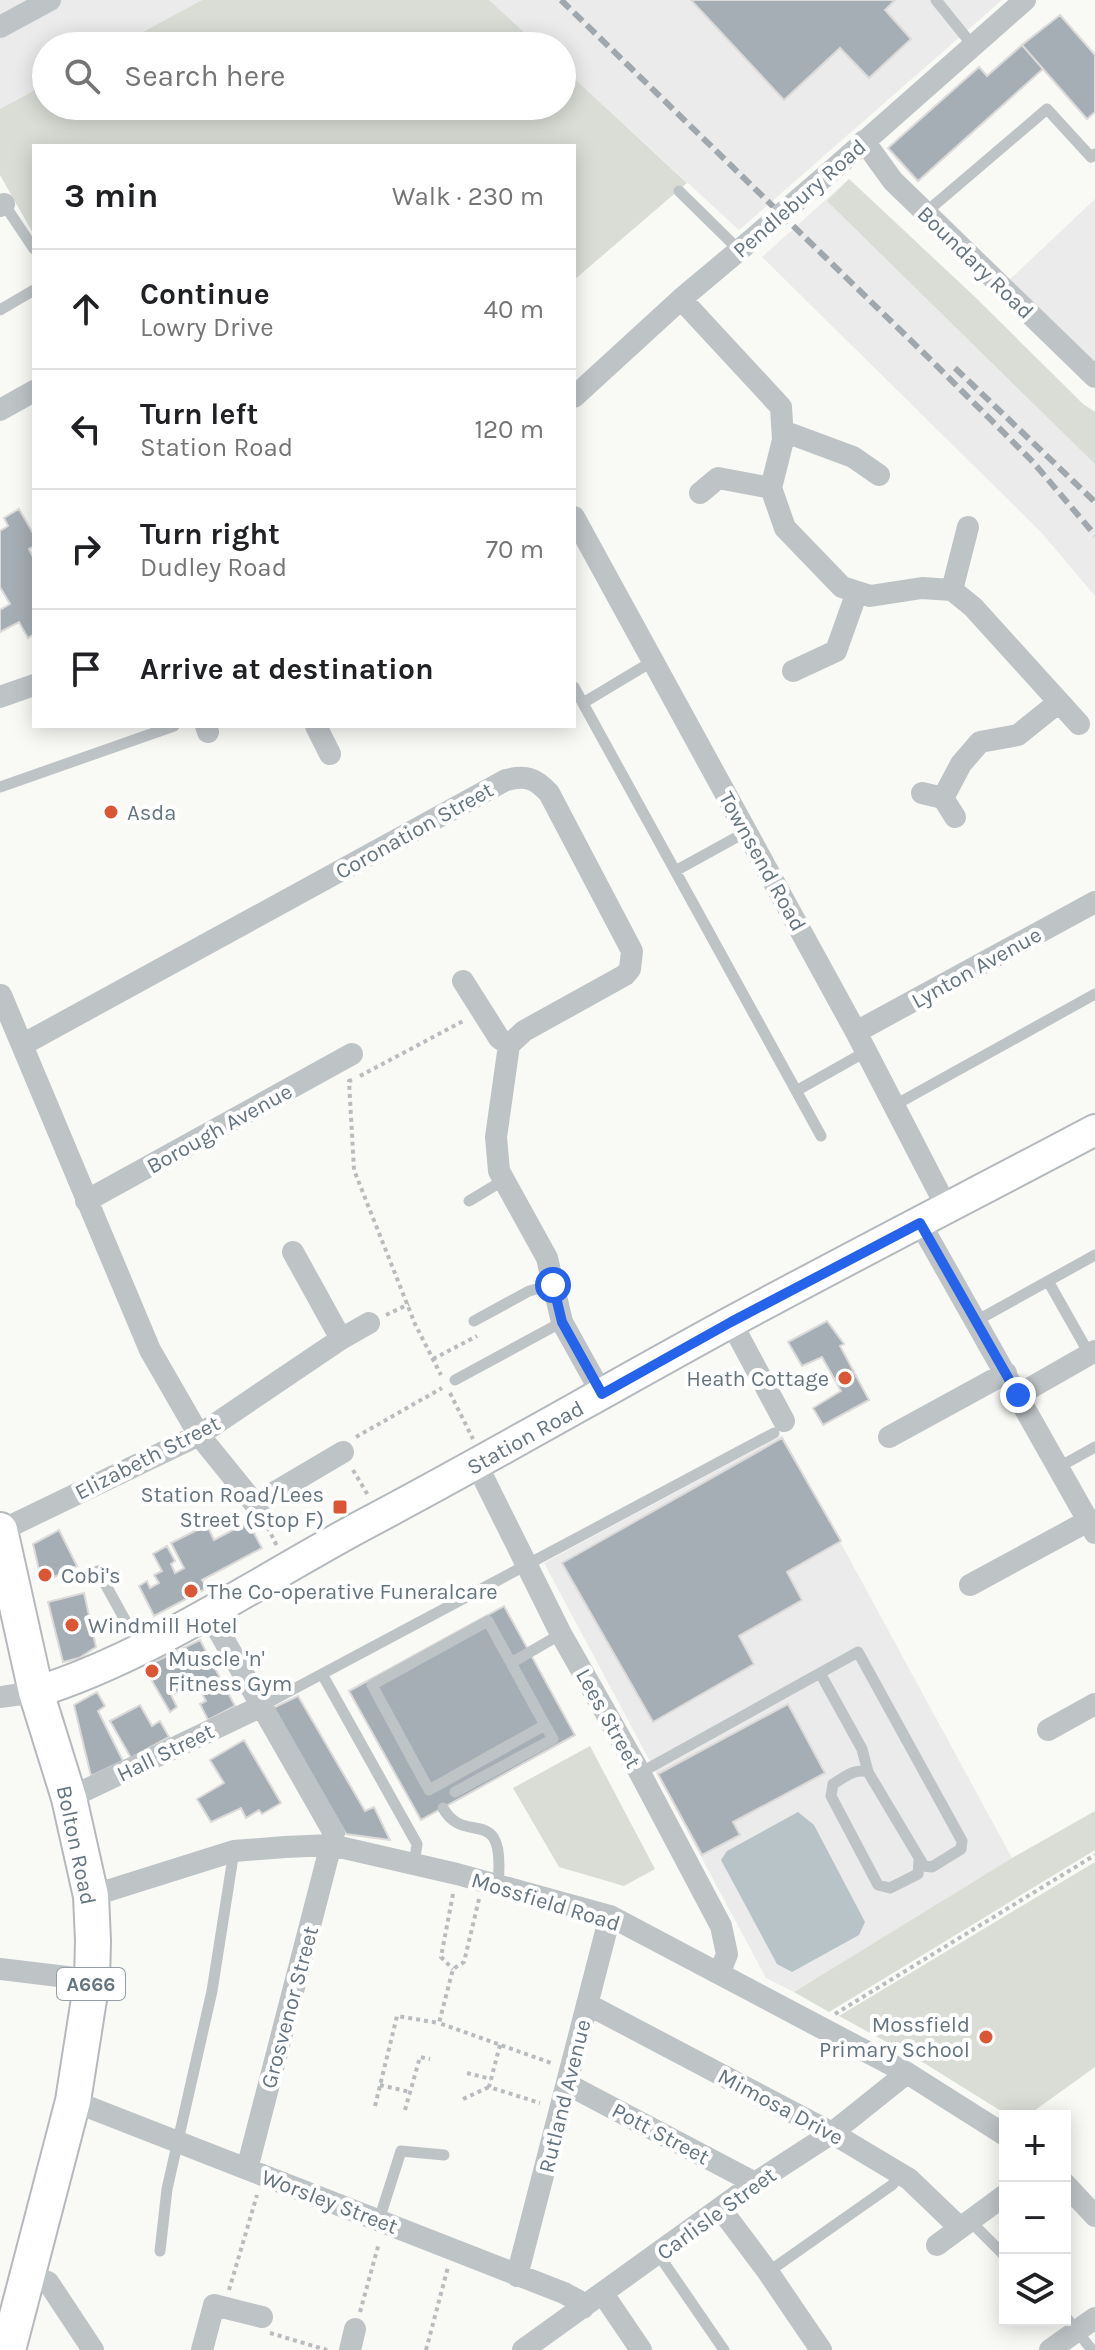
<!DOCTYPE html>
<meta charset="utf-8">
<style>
:root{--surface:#fff;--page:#f6f6f6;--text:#202124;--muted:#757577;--line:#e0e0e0}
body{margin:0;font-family:Karla,sans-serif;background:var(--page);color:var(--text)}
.controls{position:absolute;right:24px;bottom:24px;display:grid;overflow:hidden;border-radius:0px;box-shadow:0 4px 20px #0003}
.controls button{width:72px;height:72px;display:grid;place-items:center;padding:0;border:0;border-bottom:2px solid var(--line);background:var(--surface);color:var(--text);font:40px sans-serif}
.stop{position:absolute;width:24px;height:24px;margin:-18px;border:6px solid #2563eb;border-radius:50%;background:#fff}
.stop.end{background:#2563eb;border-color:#fff;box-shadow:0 2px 8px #0008}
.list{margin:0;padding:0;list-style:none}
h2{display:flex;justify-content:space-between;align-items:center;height:104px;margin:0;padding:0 32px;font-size:34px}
h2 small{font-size:26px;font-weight:400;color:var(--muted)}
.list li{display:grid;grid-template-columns:52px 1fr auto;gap:24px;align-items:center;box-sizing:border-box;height:120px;padding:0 32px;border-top:2px solid var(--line)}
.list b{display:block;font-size:30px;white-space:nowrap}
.list p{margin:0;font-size:26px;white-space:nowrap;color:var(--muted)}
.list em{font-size:26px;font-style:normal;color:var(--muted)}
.icon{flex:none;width:44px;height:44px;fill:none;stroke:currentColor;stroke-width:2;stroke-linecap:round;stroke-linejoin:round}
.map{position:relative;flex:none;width:1095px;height:2350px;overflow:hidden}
.search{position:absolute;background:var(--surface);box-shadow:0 4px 20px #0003;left:32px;top:32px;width:544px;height:88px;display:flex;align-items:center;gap:20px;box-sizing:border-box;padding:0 28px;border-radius:44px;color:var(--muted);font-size:30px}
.panel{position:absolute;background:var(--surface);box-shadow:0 4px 20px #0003;left:32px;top:144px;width:544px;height:584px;border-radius:0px}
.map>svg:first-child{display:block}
</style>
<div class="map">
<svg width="1095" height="2350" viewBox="0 0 1095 2350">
<rect width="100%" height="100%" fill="#f9f9f6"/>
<!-- built -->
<path fill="#eaebea" d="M 0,0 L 202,0 L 117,46 L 46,46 L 46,84 L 0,109 Z
M 489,0 L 1002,0 L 739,230 L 562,67 L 562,46 L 539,46 Z
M 849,179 L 976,298 L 1083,404 L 1095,412 L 1095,596 L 1041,532 L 762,257 Z
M 1095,199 L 1095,369 L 1005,284 Z
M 782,1435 L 1012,1858 L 794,1992 L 766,1978 L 544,1563 Z"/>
<!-- green -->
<path fill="#d9ddd6" d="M 202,0 L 489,0 L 539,46 L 117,46 Z
M 562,67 L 687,183 L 574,280 L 574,146 L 34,146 L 34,235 L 0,175 L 0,109 L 46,84 L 46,106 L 562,106 Z
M 849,179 L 976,298 L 1083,404 L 1095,412 L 1095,464 L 827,201 Z
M 590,1746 L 655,1869 L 624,1886 L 559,1867 L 513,1788 Z
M 1095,1811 L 1095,1850 L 829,2012 L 794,1992 L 1012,1858 Z
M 1095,1862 L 1095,2067 L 1027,2116 L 1009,2116 L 916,2058 L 839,2016 Z"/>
<!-- water -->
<path fill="#b7c3c7" d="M 798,1812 L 814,1825 L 865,1922 L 859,1935 L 792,1972 L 777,1964 L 721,1860 L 727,1851 Z"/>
<!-- building -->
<path fill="#a5aeb4" stroke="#dbdad9" stroke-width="2" d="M 691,0 L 895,0 L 885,10 L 911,39 L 869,78 L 840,48 L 784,100 Z
M 1060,15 L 1095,55 L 1095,112 L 1087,119 L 1022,45 Z
M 1022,45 L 1043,69 L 918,181 L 888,148 L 979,67 L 987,76 Z
M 19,509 L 34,535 L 34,546 L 29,549 L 34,559 L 34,634 L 28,638 L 19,622 L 0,632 L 0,610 L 10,604 L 0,587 L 0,531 L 8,526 L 4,518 Z
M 827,1321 L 844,1344 L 840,1346 L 869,1400 L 823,1425 L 813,1408 L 841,1391 L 822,1357 L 802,1366 L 788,1342 Z
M 782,1438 L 841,1541 L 787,1572 L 802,1600 L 739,1636 L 754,1664 L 653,1722 L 562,1563 Z
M 248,1522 L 262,1548 L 202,1580 L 207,1588 L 154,1616 L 139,1586 L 147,1581 L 150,1588 L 159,1583 L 154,1575 L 162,1571 L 153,1554 L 167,1546 L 175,1561 L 171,1564 L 175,1573 L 184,1568 L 171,1543 L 207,1525 L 214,1540 Z
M 59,1530 L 77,1566 L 42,1583 L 33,1544 Z
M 84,1593 L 96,1647 L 79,1658 L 63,1662 L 48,1602 Z
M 504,1606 L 575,1735 L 421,1820 L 349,1691 Z
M 200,1640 L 235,1706 L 208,1720 L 200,1704 L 206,1701 L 196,1682 L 171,1695 L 177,1707 L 170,1712 L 144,1667 Z
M 97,1692 L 105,1706 L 98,1711 L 123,1761 L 91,1776 L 74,1705 Z
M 298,1696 L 365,1811 L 374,1807 L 390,1840 L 346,1834 L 273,1708 Z
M 788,1704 L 825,1773 L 733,1822 L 740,1835 L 702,1855 L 658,1774 Z
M 140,1705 L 152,1726 L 160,1721 L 169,1737 L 131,1758 L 110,1721 Z
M 244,1740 L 281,1803 L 262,1814 L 259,1810 L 246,1818 L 241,1808 L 211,1822 L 197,1799 L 224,1783 L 210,1760 Z"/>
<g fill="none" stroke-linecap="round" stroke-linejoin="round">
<!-- secondary casing -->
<g stroke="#b3b9bd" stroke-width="34">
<path id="secondary" d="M 36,1692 C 149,1657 260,1580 365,1524 C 488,1459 608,1389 731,1322 C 851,1257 974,1194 1095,1130"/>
</g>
<!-- primary casing -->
<g stroke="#b4b9bd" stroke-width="38">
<path id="primary" d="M 0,1530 L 36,1692 L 69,1798 L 91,1896 L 93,1941 L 92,1980 L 73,2101 L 8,2350"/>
</g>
<!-- path -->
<path stroke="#b9bcbf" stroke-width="4" stroke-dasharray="4 4" stroke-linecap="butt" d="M 360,1076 L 465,1020
M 352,1080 L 349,1081 L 354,1170 L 415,1324 L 441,1375
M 386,1315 L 409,1304
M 433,1359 L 477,1336
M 450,1393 L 473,1439
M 356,1437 L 442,1388
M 353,1470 L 369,1497
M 264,1520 L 278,1548
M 453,1894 L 441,1957 L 453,1969
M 479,1899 L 464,1962 L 453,1969 L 439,2023 L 554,2064
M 835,2014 L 1095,1855
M 500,2045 L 489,2087 L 540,2103
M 467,2073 L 491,2079
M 380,2085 L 410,2092
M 463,2099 L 489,2087
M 375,2106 L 397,2016 L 439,2023
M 405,2110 L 420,2057 L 430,2059
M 229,2290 L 257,2195
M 360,2312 L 379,2243
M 270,2333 L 327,2350
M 426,2350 L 448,2267"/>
<!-- lane -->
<path stroke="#bec3c6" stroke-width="11" d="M 936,0 L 973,46
M 679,191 L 740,251
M 4,204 L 34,249
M 925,213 L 1047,109 L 1091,157 L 1095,154
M 0,310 L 34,290
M 574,687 L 821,1136
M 583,703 L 653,661
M 0,787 L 174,726
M 677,870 L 746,832
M 796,1091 L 867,1051
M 895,1105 L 1095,994
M 469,1201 L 504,1180
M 1048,1281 L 1091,1357
M 474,1321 L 529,1291 L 553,1285
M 976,1321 L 1095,1255
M 455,1380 L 562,1322
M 1059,1467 L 1095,1447
M 84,1577 L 98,1571 L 140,1647
M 488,1621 L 545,1725 L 429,1790 L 372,1685 Z
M 511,1663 L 561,1634
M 820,1673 L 862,1749 L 868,1772
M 322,1674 L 417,1844 L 414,1864
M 260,1707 L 774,1433
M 640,1773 L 858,1652 L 962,1841 L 961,1849 L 932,1867 L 924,1866 L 868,1772 C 854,1768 845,1777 833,1784 L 831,1796 L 878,1885 L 890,1888 L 918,1874 L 919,1861
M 455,1792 L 553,1739 L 545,1725
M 443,1808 C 465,1848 506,1800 498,1884
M 379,2220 L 401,2151 L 444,2155
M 970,2221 L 1005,2256
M 160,2251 L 167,2189 L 212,1991 L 234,1851
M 658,2254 L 724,2350
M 768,2272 L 892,2185 L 901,2174
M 1065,2316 L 1092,2350"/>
<!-- street -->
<path stroke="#bec3c6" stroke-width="22" d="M 0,27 L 50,0
M 864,141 L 893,181 L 1095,377
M 837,166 L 1025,0
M 0,206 L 4,204
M 681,299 L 781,407 L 783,440 L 771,488 L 785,528 L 842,587 L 870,596 L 922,588 L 952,590 L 973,607 L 1079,724
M 574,397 L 681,299 L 749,242
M 0,410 L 34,391
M 783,431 L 853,457 L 879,475
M 700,493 L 718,478 L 771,488
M 574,517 L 856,1032 L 947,1208
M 952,590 L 968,527
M 793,671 L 836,651 L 857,592
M 0,697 L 34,685
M 206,726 L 208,732
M 316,726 L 330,754
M 922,793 L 943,798
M 955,817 L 943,798 L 961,764 L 980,742 L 1018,735 L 1059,702
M 463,981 L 499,1038 L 509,1045
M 1,995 L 150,1350 L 199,1435 L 255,1504 L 343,1452
M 856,1032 L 1095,902
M 22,1045 L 506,780 C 526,775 535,778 549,793 L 632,951 L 630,969 L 625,975 L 524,1031 L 509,1045
M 509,1045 L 496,1137 L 499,1171 L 547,1258 L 562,1322 L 602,1394
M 86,1201 L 352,1054
M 920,1223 L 1095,1533
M 293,1252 L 341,1339
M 731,1322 L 784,1421
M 1018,1395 L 1095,1351
M 889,1437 L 1006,1373
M 477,1465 L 561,1634 L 640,1773 L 721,1926 L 727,1954 L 720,1972
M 0,1531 L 199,1435 L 341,1339 L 369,1323
M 970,1585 L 1088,1521
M 208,1612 L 334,1833 L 247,2169
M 0,1697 L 36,1692
M 1048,1730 L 1095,1704
M 69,1798 L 260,1707
M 91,1896 L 234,1851 L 285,1847 L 331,1845 L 457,1874 L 610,1916 L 907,2073 L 1005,2135
M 0,1969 L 92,1980
M 587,2004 L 832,2133 L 909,2179 L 960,2228
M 567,2084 L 755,2183
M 73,2101 L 564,2293 L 577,2300 L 583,2308
M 1065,2184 L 1095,2216
M 720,2208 L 768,2272 L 821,2350
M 937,2245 L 1005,2195
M 26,2276 L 48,2282 L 93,2350
M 517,2276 L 610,1916
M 603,2294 L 641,2350
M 202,2350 L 214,2305 L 262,2317
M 350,2350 L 355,2329
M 523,2350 L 755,2183 L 832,2133 L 907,2073
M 1050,2350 L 1095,2318"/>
<!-- secondary -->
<use href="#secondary" stroke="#fff" stroke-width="30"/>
<!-- primary -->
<use href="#primary" stroke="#fff" stroke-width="34"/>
<!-- rail -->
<path stroke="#a0a7ad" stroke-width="6" stroke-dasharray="12 6" stroke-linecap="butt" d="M 561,0 L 934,363 L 1033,462 L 1095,535
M 955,368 L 1095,502"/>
<!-- street-bridge -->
<path stroke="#bec3c6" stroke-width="22" d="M 749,242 L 837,166"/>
</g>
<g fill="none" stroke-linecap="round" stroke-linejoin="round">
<!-- route -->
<path stroke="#2563eb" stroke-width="10" d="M 553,1285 L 562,1322 L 602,1394 L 731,1322 L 920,1223 L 1018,1395"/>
</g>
<!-- markers -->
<g fill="#db5634" stroke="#fff" stroke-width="3">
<circle cx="111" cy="812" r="8"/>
<circle cx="845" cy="1378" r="8"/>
<rect x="332" y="1499" width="16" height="16" rx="4"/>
<circle cx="45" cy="1575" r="8"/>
<circle cx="191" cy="1591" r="8"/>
<circle cx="72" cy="1625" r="8"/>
<circle cx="152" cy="1671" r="8"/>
<circle cx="986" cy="2037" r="8"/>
</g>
<g text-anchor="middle" stroke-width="8" stroke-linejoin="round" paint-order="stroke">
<!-- shield labels -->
<rect fill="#fff" stroke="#939ea6" stroke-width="2" x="57" y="1968" width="68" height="32" rx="6"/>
<g font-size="20" font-weight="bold" fill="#657580">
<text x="91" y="1991">A666</text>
</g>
<!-- street labels -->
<g font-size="22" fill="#657580" stroke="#fff">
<text transform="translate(799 198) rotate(-41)" y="8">Pendlebury Road</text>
<text transform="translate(976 262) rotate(44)" y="8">Boundary Road</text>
<text transform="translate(414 830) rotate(-29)" y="8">Coronation Street</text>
<text transform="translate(763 861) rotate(61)" y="8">Townsend Road</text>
<text transform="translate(976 967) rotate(-29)" y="8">Lynton Avenue</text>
<text transform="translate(219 1128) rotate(-29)" y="8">Borough Avenue</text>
<text transform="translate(525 1437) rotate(-29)" y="8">Station Road</text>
<text transform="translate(147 1457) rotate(-27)" y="8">Elizabeth Street</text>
<text transform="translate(609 1718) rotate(61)" y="8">Lees Street</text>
<text transform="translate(165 1752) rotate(-26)" y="8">Hall Street</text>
<text transform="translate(77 1845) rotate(78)" y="8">Bolton Road</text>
<text transform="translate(546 1901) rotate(17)" y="8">Mossfield Road</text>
<text transform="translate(289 2007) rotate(-75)" y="8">Grosvenor Street</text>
<text transform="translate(564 2096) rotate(-76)" y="8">Rutland Avenue</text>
<text transform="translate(781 2106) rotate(28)" y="8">Mimosa Drive</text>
<text transform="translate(661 2133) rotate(28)" y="8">Pott Street</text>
<text transform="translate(330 2201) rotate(21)" y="8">Worsley Street</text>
<text transform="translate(716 2213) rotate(-36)" y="8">Carlisle Street</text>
</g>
<!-- poi labels -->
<g font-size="22" fill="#657580" stroke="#fff" text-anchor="start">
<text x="127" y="820">Asda</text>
<text x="829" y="1386" text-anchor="end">Heath Cottage</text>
<text x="324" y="1502" text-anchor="end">Station Road/Lees<tspan x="324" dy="25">Street (Stop F)</tspan></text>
<text x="61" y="1583">Cobi's</text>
<text x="207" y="1599">The Co-operative Funeralcare</text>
<text x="88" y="1633">Windmill Hotel</text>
<text x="168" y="1666">Muscle 'n'<tspan x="168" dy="25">Fitness Gym</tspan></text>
<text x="970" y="2032" text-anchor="end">Mossfield<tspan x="970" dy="25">Primary School</tspan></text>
</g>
</g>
</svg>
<div class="controls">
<button>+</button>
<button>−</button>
<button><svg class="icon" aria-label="layers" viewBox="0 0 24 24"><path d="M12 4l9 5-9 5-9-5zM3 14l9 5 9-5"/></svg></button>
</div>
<div class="stop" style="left:553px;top:1285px"></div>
<div class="stop end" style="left:1018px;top:1395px"></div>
<div class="search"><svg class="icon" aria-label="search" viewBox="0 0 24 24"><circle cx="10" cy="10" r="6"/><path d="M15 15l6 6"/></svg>Search here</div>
<section class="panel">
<h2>3 min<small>Walk · 230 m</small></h2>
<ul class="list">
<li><svg class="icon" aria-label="ahead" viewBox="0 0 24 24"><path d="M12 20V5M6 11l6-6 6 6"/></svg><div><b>Continue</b><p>Lowry Drive</p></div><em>40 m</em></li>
<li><svg class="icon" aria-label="left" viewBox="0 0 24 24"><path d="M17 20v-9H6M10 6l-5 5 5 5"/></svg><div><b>Turn left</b><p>Station Road</p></div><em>120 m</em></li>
<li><svg class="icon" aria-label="right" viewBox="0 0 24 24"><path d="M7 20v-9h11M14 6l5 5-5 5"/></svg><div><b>Turn right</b><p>Dudley Road</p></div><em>70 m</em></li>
<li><svg class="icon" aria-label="arrive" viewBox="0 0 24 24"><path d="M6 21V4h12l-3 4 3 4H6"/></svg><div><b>Arrive at destination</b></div></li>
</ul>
</section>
</div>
